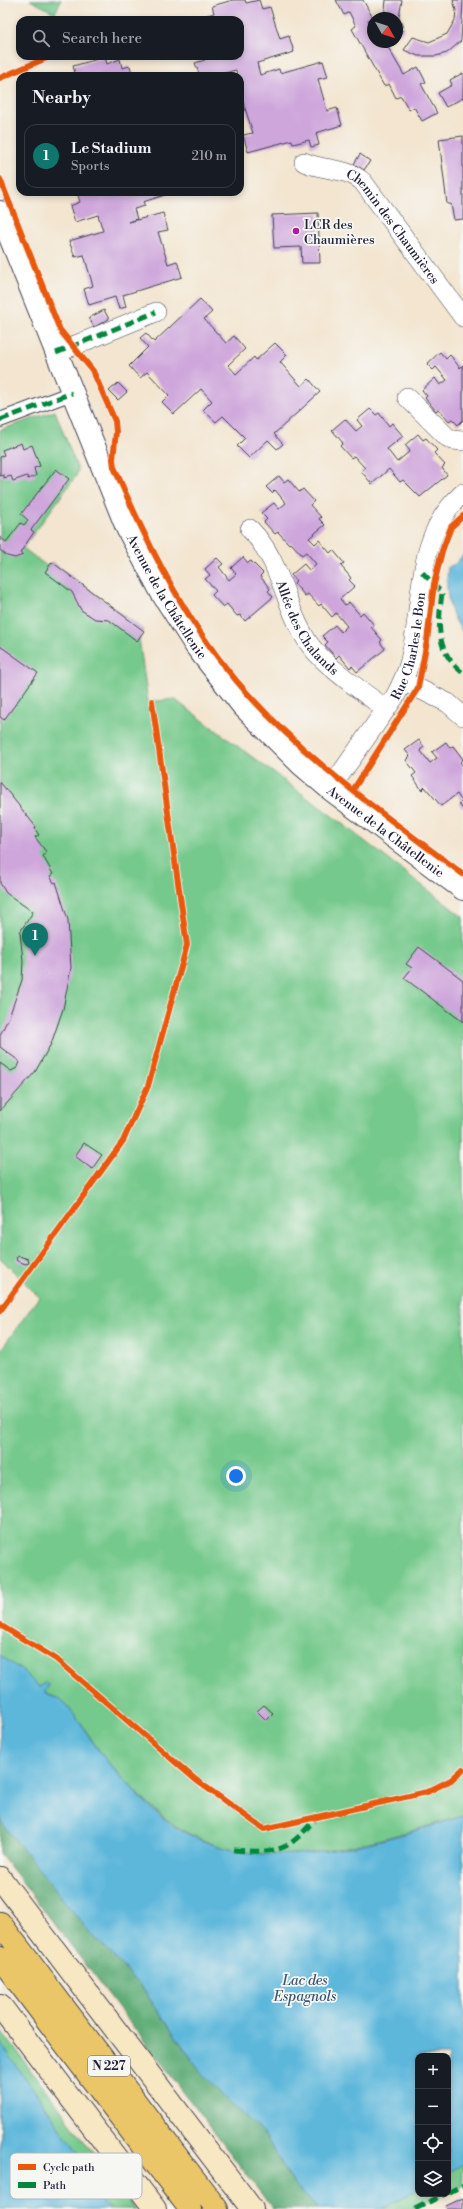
<!DOCTYPE html>
<meta charset="utf-8">
<style>
:root{--surface:#171b24;--page:#242831;--text:#f1f3f6;--muted:#9ea1a6;--line:#363941;--accent:#0f766e}
body{margin:0;font-family:"Libre Bodoni",serif;background:var(--page);color:var(--text)}
.controls{position:absolute;right:12px;bottom:12px;display:grid;overflow:hidden;border-radius:8px;box-shadow:0 2px 6px #0003}
.controls button{width:36px;height:36px;display:grid;place-items:center;padding:0;border:0;border-bottom:1px solid var(--line);background:var(--surface);color:var(--text);font:20px sans-serif}
.compass{position:absolute;left:367px;top:12px;width:36px;height:36px;border-radius:50%;background:var(--surface);box-shadow:0 2px 6px #0003;rotate:129deg}
.you{position:absolute;left:236px;top:1476px;width:14px;height:14px;margin:-10px;border:3px solid #fff;border-radius:50%;background:#1a73e8;box-shadow:0 0 0 6px #1a73e833}
.badge{display:grid;place-items:center;width:26px;height:26px;border-radius:50%;background:var(--accent);color:#fff;font-size:13px;font-weight:700}
.pin{position:absolute;translate:-50% -33px;filter:drop-shadow(0 1px 2px #0008)}
.pin::after{content:'';position:absolute;top:21px;width:14px;height:12px;background:inherit;clip-path:polygon(0 0,100% 0,50% 100%)}
.list{margin:0;padding:0;list-style:none}
h2{display:flex;justify-content:space-between;align-items:center;height:52px;margin:0;padding:0 16px;font-size:17px}
h2 small{font-size:13px;font-weight:400;color:var(--muted)}
.list li{display:grid;grid-template-columns:26px 1fr auto;gap:12px;align-items:center;box-sizing:border-box;height:64px;margin:0 8px 8px;padding:0 8px;border:1px solid var(--line);border-radius:12px}
.list b{display:block;font-size:15px;white-space:nowrap}
.list p{margin:0;font-size:13px;white-space:nowrap;color:var(--muted)}
.list em{font-size:13px;font-style:normal;color:var(--muted)}
.icon{flex:none;width:22px;height:22px;fill:none;stroke:currentColor;stroke-width:2;stroke-linecap:round;stroke-linejoin:round}
.map{position:relative;flex:none;width:463px;height:2209px;overflow:hidden}
.search{position:absolute;background:var(--surface);box-shadow:0 2px 6px #0003;left:16px;top:16px;width:228px;height:44px;display:flex;align-items:center;gap:10px;box-sizing:border-box;padding:0 14px;border-radius:12px;color:var(--muted);font-size:15px}
.panel{position:absolute;background:var(--surface);box-shadow:0 2px 6px #0003;left:16px;top:72px;width:228px;height:124px;border-radius:12px}
.map>svg:first-child{display:block}
</style>
<div class="map">
<svg width="463" height="2209" viewBox="0 0 463 2209">
<rect width="100%" height="100%" fill="#f6f6f2"/>
<filter id="ink" filterUnits="userSpaceOnUse"><feTurbulence type="fractalNoise" baseFrequency=".025" numOctaves="2"/><feDisplacementMap in="SourceGraphic" scale="8" xChannelSelector="R" yChannelSelector="G"/><feConvolveMatrix kernelMatrix="1 2 1 2 8 2 1 2 1" color-interpolation-filters="sRGB"/></filter>
<filter id="wash" filterUnits="userSpaceOnUse"><feTurbulence type="fractalNoise" baseFrequency=".012" numOctaves="4" result="noise"/><feDisplacementMap in="SourceGraphic" scale="16" xChannelSelector="R" yChannelSelector="G"/><feGaussianBlur stdDeviation="0.9" result="paint"/><feColorMatrix in="noise" values="0 0 0 0 0 0 0 0 0 0 0 0 0 0 0 0 0 1.4 0 .05"/><feComposite in="paint" operator="in"/></filter>
<g filter="url(#wash)">
<rect width="100%" height="100%" fill="#f3e5cf"/>
<!-- green -->
<path fill="#76c98c" stroke="#4c7664" d="M 30,0 L 61,0 L 55,13 Z
M 55,411 L 78,470 L 76,476 L 23,548 L 48,567 L 52,562 L 144,631 L 139,638 L 148,702 L 174,699 L 336,819 L 463,917 L 463,1816 C 349,1848 230,1894 136,1792 C 125,1780 113,1769 103,1756 C 91,1740 78,1716 63,1703 C 58,1699 51,1695 45,1692 L 49,1685 L 40,1687 L 0,1655 L 0,1351 L 39,1297 L 0,1258 L 0,430 Z
M 0,2029 L 135,2209 L 0,2209 Z
M 463,2165 L 463,2186 L 448,2193 L 448,2172 Z
M 418,2188 L 418,2194 L 445,2194 L 414,2209 L 382,2209 Z"/>
<!-- forest -->
<path fill="#60ad78" stroke="#41685a" d="M 0,1818 L 86,1928 L 140,1985 L 193,2061 L 263,2132 L 293,2183 L 318,2209 L 273,2209 L 0,1853 Z"/>
<!-- water -->
<path fill="#5db7db" stroke="#406c8b" d="M 463,555 L 463,632 C 448,612 445,591 448,567 L 455,564 Z
M 0,1655 L 24,1672 L 39,1687 L 46,1683 L 49,1685 L 45,1692 C 51,1696 59,1699 64,1703 C 79,1718 90,1740 103,1756 C 114,1771 128,1783 140,1797 C 226,1891 358,1849 463,1816 L 463,2165 L 448,2172 L 448,2056 L 418,2056 L 418,2188 L 382,2209 L 318,2209 L 293,2183 L 263,2132 L 223,2096 L 201,2072 L 140,1985 L 86,1928 L 2,1823 L 0,1818 Z
M 0,2042 L 80,2155 L 93,2195 L 110,2209 L 0,2209 Z"/>
<g id="blocks">
<!-- building -->
<path fill="#cea6db" d="M 233,0 L 245,0 L 246,3 L 259,0 L 262,9 L 270,7 L 280,39 L 289,36 L 294,52 L 257,63 L 260,75 L 279,69 L 280,73 L 323,61 L 328,77 L 318,79 L 327,111 L 337,108 L 342,125 L 316,133 L 319,145 L 311,147 L 309,140 L 293,144 L 292,140 L 248,152 L 243,135 L 253,133 L 243,102 L 240,103 L 240,76 L 237,76 L 236,70 L 213,76 L 200,76 L 195,63 L 205,60 L 204,56 L 240,56 L 240,20 L 203,20 L 202,17 L 214,13 L 212,6 Z
M 336,0 L 363,0 L 373,18 L 368,20 L 373,29 L 373,42 L 385,42 L 404,75 L 418,67 L 426,82 L 421,84 L 437,113 L 422,121 L 414,107 L 409,110 L 401,96 L 396,98 L 389,84 L 384,86 L 352,29 L 356,26 L 349,12 L 344,15 Z
M 386,0 L 402,0 L 399,17 L 404,30 L 397,36 L 397,18 L 384,18 Z
M 453,0 L 463,0 L 461,41 L 447,53 L 436,56 L 418,56 L 404,50 L 413,37 L 429,42 L 447,34 L 455,20 L 456,10 Z
M 105,57 L 107,64 L 120,59 L 122,68 L 130,66 L 133,76 L 66,76 L 75,73 L 73,66 Z
M 463,73 L 463,98 L 446,107 L 438,93 L 452,85 L 450,80 Z
M 463,136 L 463,219 L 454,220 L 451,204 L 447,204 L 439,139 Z
M 360,154 L 370,161 L 364,170 L 354,164 Z
M 77,192 L 168,192 L 168,194 L 143,202 L 145,206 L 134,209 L 137,219 L 129,222 L 163,213 L 168,230 L 158,232 L 168,264 L 177,261 L 182,277 L 123,295 L 126,307 L 119,309 L 115,297 L 89,305 L 84,289 L 93,286 L 84,255 L 75,257 L 69,241 L 103,231 L 98,215 L 75,222 L 70,206 L 80,202 Z
M 318,213 L 320,263 L 302,263 L 301,247 L 274,248 L 272,215 Z
M 200,299 L 212,312 L 204,319 L 226,343 L 234,336 L 245,349 L 228,365 L 236,374 L 254,357 L 256,360 L 275,343 L 287,355 L 280,362 L 292,376 L 301,386 L 309,379 L 320,392 L 274,434 L 283,444 L 277,449 L 268,440 L 249,458 L 237,446 L 245,438 L 223,416 L 216,422 L 203,410 L 212,401 L 201,389 L 174,414 L 162,402 L 169,395 L 147,372 L 140,378 L 129,366 L 148,347 L 140,338 L 146,333 L 154,342 Z
M 104,310 L 109,319 L 94,327 L 89,318 Z
M 440,352 L 446,359 L 450,355 L 460,368 L 463,365 L 463,420 L 458,425 L 452,419 L 449,421 L 439,409 L 436,411 L 425,398 L 427,396 L 422,390 L 435,378 L 440,385 L 447,380 L 436,367 L 433,370 L 427,364 Z
M 118,383 L 127,392 L 118,400 L 109,391 Z
M 370,409 L 376,415 L 379,413 L 389,426 L 392,423 L 403,436 L 387,449 L 397,462 L 410,451 L 405,445 L 418,434 L 423,440 L 426,438 L 437,450 L 434,453 L 445,465 L 442,468 L 447,475 L 420,497 L 403,480 L 400,482 L 389,469 L 372,484 L 361,471 L 365,468 L 354,456 L 351,458 L 340,446 L 343,443 L 332,430 L 345,419 L 356,431 L 362,426 L 357,420 Z
M 21,443 L 23,449 L 32,445 L 40,466 L 34,468 L 36,476 L 28,479 L 27,476 L 13,481 L 11,476 L 4,478 L 4,475 L 0,476 L 0,457 L 4,455 L 2,450 Z
M 56,469 L 69,479 L 31,530 L 34,532 L 20,553 L 23,555 L 15,558 L 7,556 L 0,550 L 0,537 L 6,542 L 21,523 L 24,525 L 28,520 L 21,514 Z
M 279,476 L 284,482 L 288,479 L 299,492 L 303,489 L 314,501 L 310,505 L 321,517 L 319,519 L 325,525 L 309,538 L 315,544 L 319,540 L 330,553 L 333,550 L 344,563 L 341,566 L 351,578 L 349,580 L 355,586 L 340,599 L 345,605 L 349,602 L 360,615 L 363,612 L 374,625 L 371,627 L 382,640 L 380,642 L 385,649 L 357,672 L 352,666 L 350,668 L 339,655 L 336,658 L 325,645 L 328,642 L 322,636 L 335,625 L 341,632 L 347,626 L 336,613 L 332,617 L 321,604 L 319,606 L 308,594 L 305,596 L 294,583 L 296,581 L 291,575 L 304,564 L 309,570 L 316,564 L 306,552 L 302,555 L 291,543 L 289,544 L 278,532 L 275,534 L 264,522 L 267,519 L 261,513 L 274,503 L 279,509 L 286,503 L 275,490 L 272,493 L 266,487 Z
M 243,557 L 248,563 L 251,561 L 263,573 L 260,576 L 270,589 L 268,591 L 273,597 L 245,621 L 240,615 L 237,616 L 227,604 L 223,607 L 212,595 L 216,591 L 205,579 L 210,575 L 205,569 L 217,558 L 223,564 L 219,567 L 229,580 L 236,574 L 231,568 Z
M 52,562 L 144,631 L 137,641 L 109,620 L 95,619 L 81,610 L 72,592 L 45,572 Z
M 0,646 L 38,673 L 4,720 L 0,717 Z
M 419,740 L 424,747 L 420,750 L 430,763 L 437,758 L 432,752 L 446,742 L 450,748 L 453,746 L 463,759 L 460,762 L 463,766 L 463,809 L 459,804 L 462,801 L 457,794 L 441,806 L 425,787 L 422,790 L 412,776 L 416,773 L 406,760 L 410,756 L 405,750 Z
M 0,782 L 36,827 L 35,829 L 39,835 L 35,837 L 47,853 L 43,856 L 53,874 L 50,876 L 54,883 L 56,882 L 68,920 L 71,968 L 63,1009 L 51,1044 L 35,1072 L 0,1111 L 0,1063 L 11,1071 L 17,1068 L 19,1061 L 0,1047 L 0,1035 L 9,1017 L 22,980 L 23,961 L 20,932 L 33,912 L 6,893 L 0,883 Z
M 419,947 L 463,980 L 463,1022 L 404,978 L 412,968 L 406,964 Z
M 84,1143 L 102,1155 L 92,1169 L 75,1156 Z
M 19,1256 L 28,1259 L 29,1263 L 26,1264 L 17,1261 L 16,1258 Z
M 264,1705 L 273,1713 L 266,1720 L 257,1711 Z
M 463,2198 L 463,2209 L 447,2209 L 446,2206 Z"/>
</g>
</g>
<g filter="url(#ink)">
<use href="#blocks" fill-opacity="0" stroke="#413f51" stroke-width="1"/>
<g fill="none" stroke-linecap="round" stroke-linejoin="round">
<!-- pedestrian casing -->
<g stroke="#413f51" stroke-width="16">
<path id="pedestrian" d="M 0,420 L 72,393"/>
</g>
<!-- minor casing -->
<g stroke="#413f51" stroke-width="20">
<g id="minor">
<path id="s1" d="M 304,162 C 323,171 347,167 363,182 L 463,317"/>
<path d="M 56,353 L 156,312"/>
<path d="M 407,397 L 447,437 L 453,440 L 463,441"/>
<path id="s2" d="M 250,529 C 282,562 283,602 306,639 C 320,663 363,692 386,709"/>
<path d="M 403,681 L 448,703 L 463,716"/>
<path id="s3" d="M 330,789 L 396,695 C 401,685 406,675 409,664 C 425,605 412,538 463,493"/>
</g>
</g>
<!-- tertiary casing -->
<g stroke="#413f51" stroke-width="24">
<g id="tertiary">
<path id="s4" d="M 0,212 L 127,528 L 162,593 L 196,646 L 243,706 L 302,765 L 330,789 L 463,889"/>
</g>
</g>
<!-- secondary casing -->
<g stroke="#413f51" stroke-width="24">
<path id="secondary" d="M 0,1878 L 252,2209
M 0,2005 L 155,2209"/>
</g>
<!-- trunk casing -->
<g stroke="#413f51" stroke-width="24">
<path id="trunk" d="M 0,1923 L 217,2209
M 0,1958 L 190,2209"/>
</g>
<!-- pedestrian -->
<use href="#pedestrian" stroke="#fff" stroke-width="14"/>
<!-- minor -->
<use href="#minor" stroke="#fff" stroke-width="19"/>
<!-- tertiary -->
<use href="#tertiary" stroke="#fff" stroke-width="22"/>
<!-- secondary -->
<use href="#secondary" stroke="#f7e8c3" stroke-width="22"/>
<!-- trunk -->
<use href="#trunk" stroke="#ebc669" stroke-width="22"/>
<!-- quiet -->
<path stroke="#00873e" stroke-width="5" stroke-dasharray="10 5" stroke-linecap="butt" d="M 56,353 L 156,312
M 0,420 L 72,393
M 422,572 L 442,593 C 438,625 435,651 463,673
M 234,1850 C 279,1853 286,1853 316,1818
M 448,2193 L 463,2185
M 415,2209 L 445,2194"/>
<!-- cycleway casing -->
<g stroke="#f6f6f2" stroke-width="8">
<path id="cycleway" d="M 0,78 L 51,56
M 0,179 L 60,330 L 93,371 L 115,421 L 116,432 L 113,459 L 114,467 C 149,548 188,627 247,693 C 310,763 388,818 463,874
M 353,790 L 418,688 L 427,641 L 434,584 L 442,551 L 451,527 L 463,516
M 0,1311 L 123,1141 L 148,1086 L 187,945 L 152,701
M 0,1625 L 56,1659 L 196,1780 L 264,1829 L 427,1792 L 451,1780 L 463,1769"/>
</g>
<!-- cycleway -->
<use href="#cycleway" stroke="#e8590c" stroke-width="6"/>
</g>
</g>
<!-- markers -->
<circle fill="#b5179e" stroke="#f6f6f2" stroke-width="1.5" cx="296" cy="231" r="4"/>
<g text-anchor="middle" stroke-width="3.5" stroke-linejoin="round" paint-order="stroke">
<!-- shield labels -->
<rect fill="#f6f6f2" stroke="#626272" stroke-width="1" x="88" y="2056" width="42" height="20" rx="3"/>
<g font-size="12" font-weight="bold" fill="#22223b">
<text x="109" y="2070">N 227</text>
</g>
<!-- poi labels -->
<g font-size="13" fill="#22223b" stroke="#f6f6f2" text-anchor="start">
<text x="304" y="229">LCR des<tspan x="304" dy="15">Chaumières</tspan></text>
</g>
<!-- street labels -->
<g font-size="13" fill="#22223b" stroke="#f6f6f2">
<text dy="5" stroke="none"><textPath href="#s1" startOffset="116">Chemin des Chaumières</textPath></text>
<text dy="5" stroke="none"><textPath href="#s4" startOffset="420">Avenue de la Châtellenie</textPath></text>
<text dy="5" stroke="none"><textPath href="#s2" startOffset="115">Allée des Chalands</textPath></text>
<text dy="5" stroke="none"><textPath href="#s3" startOffset="166">Rue Charles le Bon</textPath></text>
<text dy="5" stroke="none"><textPath href="#s4" startOffset="744">Avenue de la Châtellenie</textPath></text>
</g>
<!-- water labels -->
<g font-size="14" font-style="italic" fill="#375673" stroke="#f6f6f2">
<text x="305" y="1985">Lac des<tspan x="305" dy="16">Espagnols</tspan></text>
</g>
</g>
<!-- legend -->
<rect x="10" y="2153" width="132" height="46" rx="6" fill="#f6f6f2" stroke="#b6b6bb" stroke-width="1"/>
<rect x="18" y="2164" width="18" height="6" fill="#e8590c"/>
<rect x="18" y="2182" width="18" height="6" fill="#00873e"/>
<g font-size="11" fill="#22223b">
<text x="43" y="2171">Cycle path</text>
<text x="43" y="2189">Path</text>
</g>
</svg>
<div class="controls">
<button>+</button>
<button>−</button>
<button><svg class="icon" aria-label="locate" viewBox="0 0 24 24"><circle cx="12" cy="12" r="6"/><path d="M12 2v4M12 18v4M2 12h4M18 12h4"/></svg></button>
<button><svg class="icon" aria-label="layers" viewBox="0 0 24 24"><path d="M12 4l9 5-9 5-9-5zM3 14l9 5 9-5"/></svg></button>
</div>
<svg class="compass" viewBox="-18 -18 36 36"><path d="M0-13l5 13h-10z" fill="#e53935"/><path d="M0 13l5-13h-10z" fill="#9ea1a6"/></svg>
<div class="you"></div>
<div class="pin badge" style="left:35px;top:956px">1</div>
<div class="search"><svg class="icon" aria-label="search" viewBox="0 0 24 24"><circle cx="10" cy="10" r="6"/><path d="M15 15l6 6"/></svg>Search here</div>
<section class="panel">
<h2>Nearby<small></small></h2>
<ul class="list">
<li><span class="badge">1</span><div><b>Le Stadium</b><p>Sports</p></div><em>210 m</em></li>
</ul>
</section>
</div>
